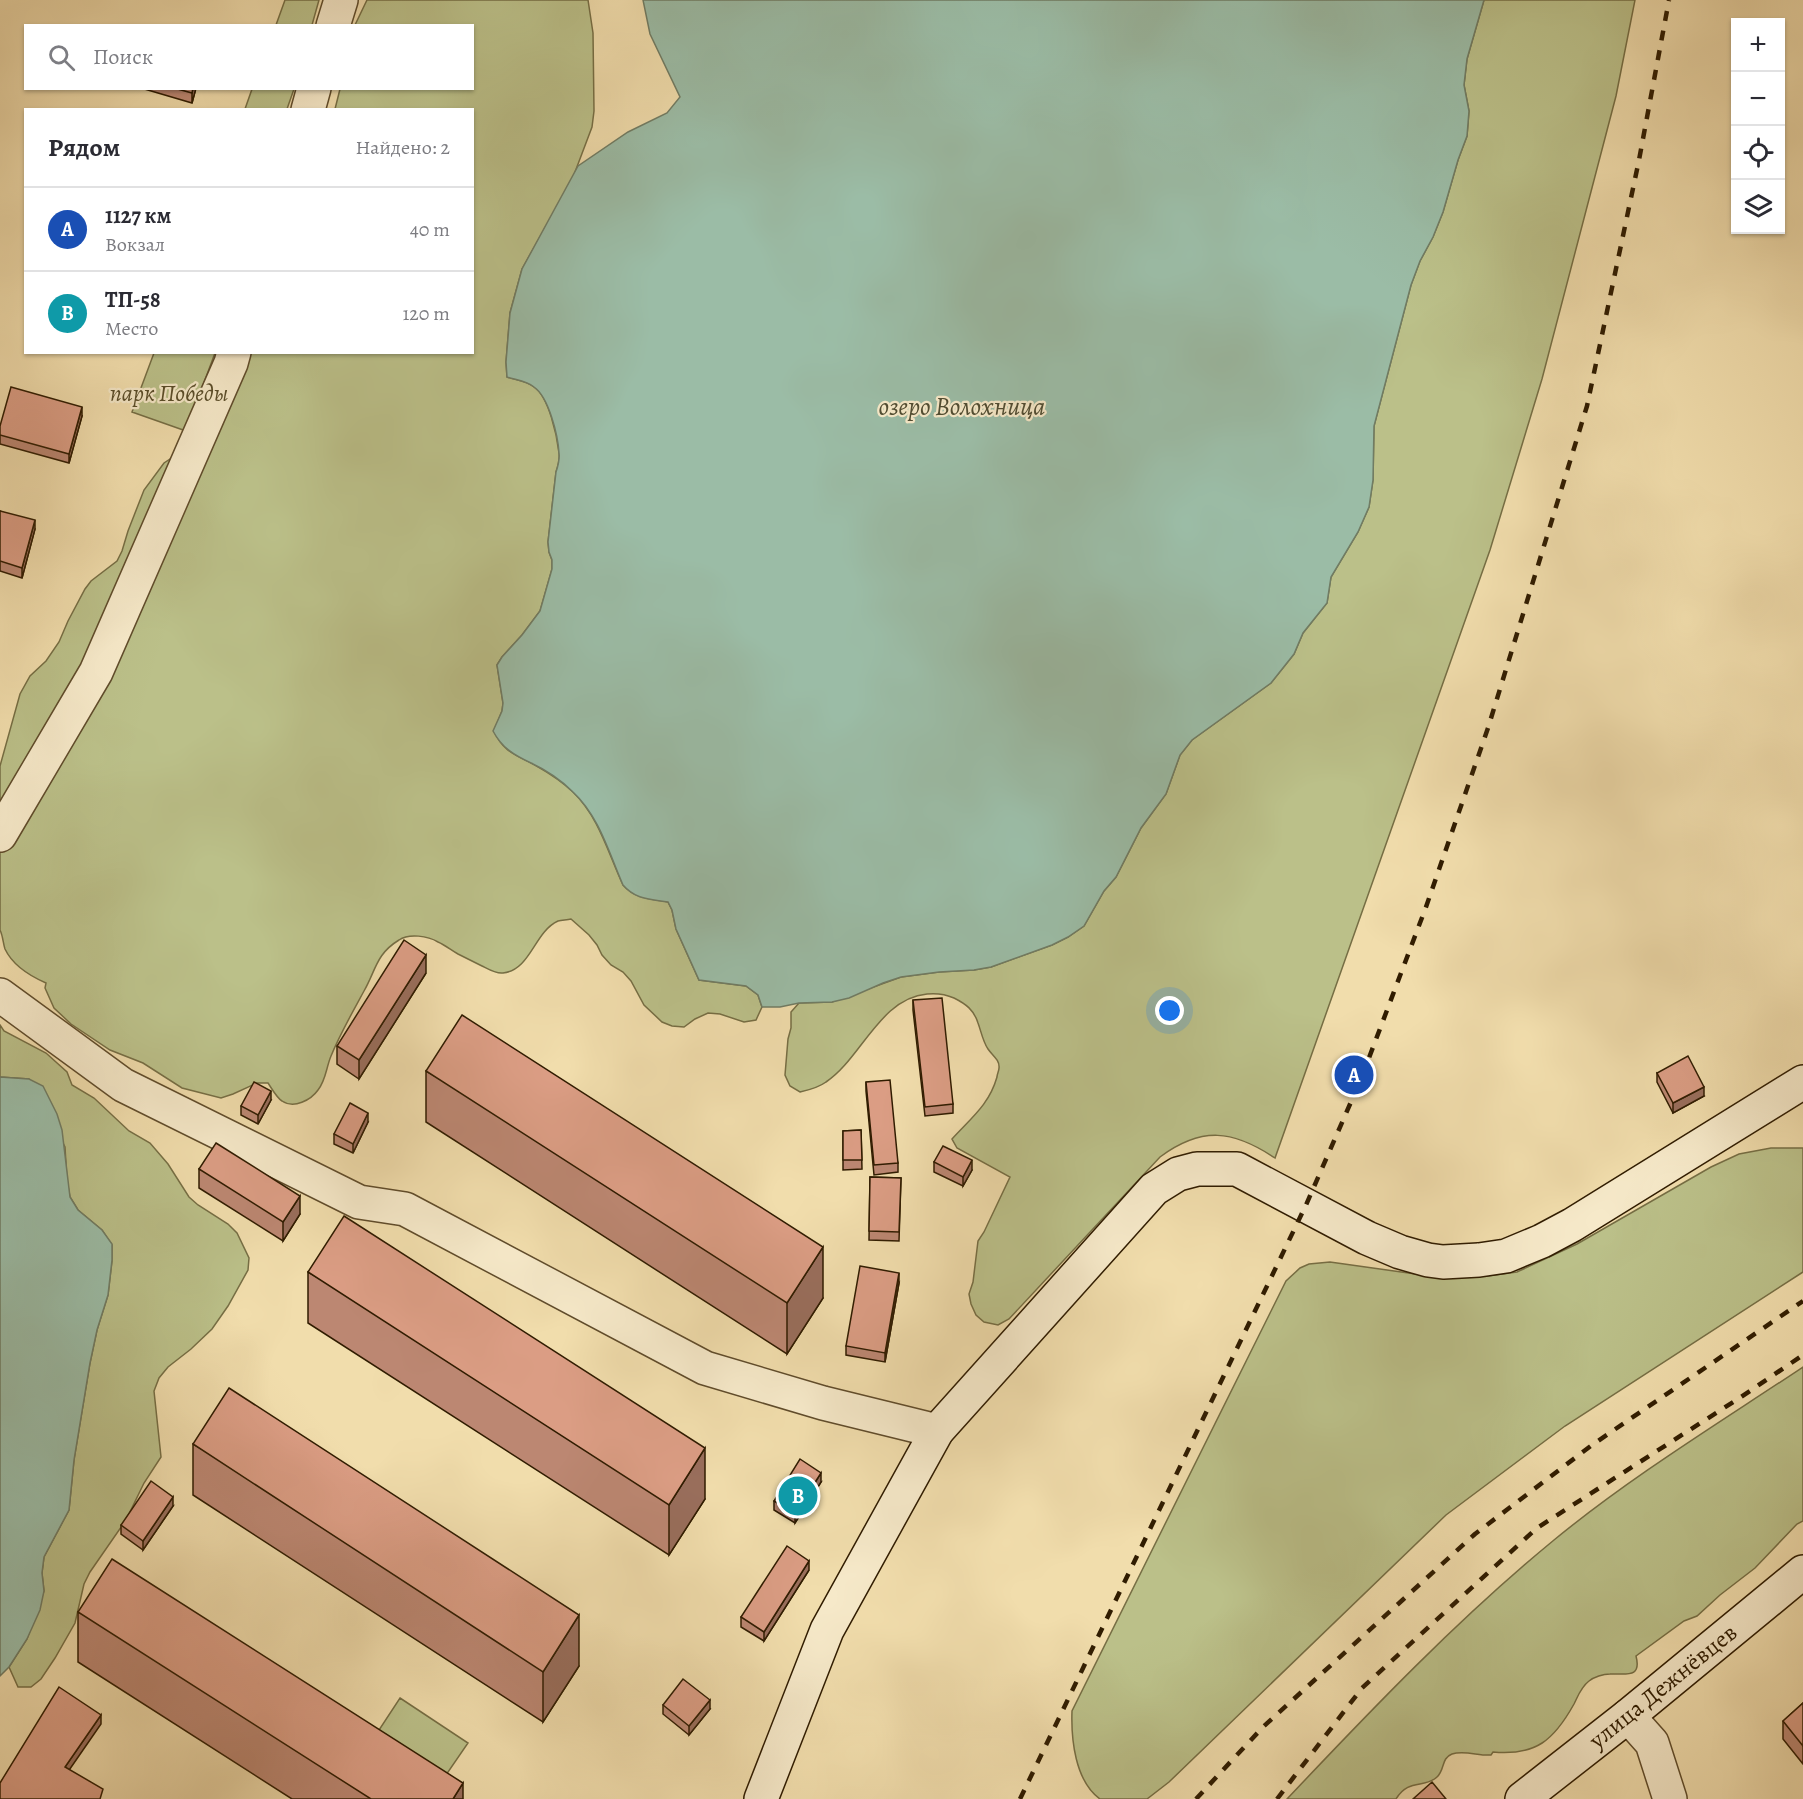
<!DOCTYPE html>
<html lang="ru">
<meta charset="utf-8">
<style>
:root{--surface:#fff;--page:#f7f7f7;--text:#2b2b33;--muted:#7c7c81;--line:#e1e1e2;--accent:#8f2418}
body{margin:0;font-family:Alegreya,serif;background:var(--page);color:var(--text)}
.controls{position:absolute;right:18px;top:18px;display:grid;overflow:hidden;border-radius:0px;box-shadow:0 2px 4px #0004}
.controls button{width:54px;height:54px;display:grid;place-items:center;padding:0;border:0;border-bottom:2px solid var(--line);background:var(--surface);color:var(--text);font:30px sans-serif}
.you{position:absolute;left:1170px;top:1011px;width:21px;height:21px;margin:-15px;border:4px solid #fff;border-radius:50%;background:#1a73e8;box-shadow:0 0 0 9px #1a73e833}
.badge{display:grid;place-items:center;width:39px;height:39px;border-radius:50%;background:var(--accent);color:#fff;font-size:20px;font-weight:700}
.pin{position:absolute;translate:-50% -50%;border:3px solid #fff;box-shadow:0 2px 6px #0006}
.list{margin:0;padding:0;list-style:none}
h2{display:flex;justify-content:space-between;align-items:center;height:78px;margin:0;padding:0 24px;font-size:26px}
h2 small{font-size:20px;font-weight:400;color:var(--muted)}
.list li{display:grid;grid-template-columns:39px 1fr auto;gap:18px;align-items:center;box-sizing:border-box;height:84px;padding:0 24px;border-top:2px solid var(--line)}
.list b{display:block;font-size:22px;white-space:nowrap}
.list p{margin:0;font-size:20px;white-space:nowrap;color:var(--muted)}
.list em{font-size:20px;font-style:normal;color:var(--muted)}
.icon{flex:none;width:33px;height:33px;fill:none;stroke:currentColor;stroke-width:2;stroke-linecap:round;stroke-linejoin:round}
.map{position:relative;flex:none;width:1803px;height:1799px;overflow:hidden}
.search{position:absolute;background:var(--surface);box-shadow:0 2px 4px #0004;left:24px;top:24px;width:450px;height:66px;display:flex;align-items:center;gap:15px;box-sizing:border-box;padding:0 21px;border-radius:0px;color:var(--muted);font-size:22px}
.panel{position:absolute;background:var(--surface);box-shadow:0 2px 4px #0004;left:24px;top:108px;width:450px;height:246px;border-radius:0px}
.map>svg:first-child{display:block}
</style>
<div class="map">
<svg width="1803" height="1799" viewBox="0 0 1803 1799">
<rect width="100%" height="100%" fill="#f1ddac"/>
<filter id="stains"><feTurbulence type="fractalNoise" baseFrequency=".00333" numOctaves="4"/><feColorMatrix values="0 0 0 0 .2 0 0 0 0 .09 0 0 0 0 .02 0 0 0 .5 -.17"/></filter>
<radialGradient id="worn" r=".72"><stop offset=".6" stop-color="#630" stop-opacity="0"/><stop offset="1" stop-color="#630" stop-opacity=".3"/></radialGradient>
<!-- green -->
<path fill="#bbc089" stroke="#766e44" stroke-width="1.5" d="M 285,0 L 319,0 L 312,25 L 276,25 Z
M 367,0 L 588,0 L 593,33 L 594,111 L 592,127 L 572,180 L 522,269 L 510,313 L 506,362 L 507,377 C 516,380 527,381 534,387 C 549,397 557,436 559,453 C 560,460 558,466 556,472 L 548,542 L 549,552 L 552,560 L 552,569 L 540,611 L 522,635 L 502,657 L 497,665 L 503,703 L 502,711 L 494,731 C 503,752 516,755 535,765 C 549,773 562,781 573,792 C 599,817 608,853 623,885 C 635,899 652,899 668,902 L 672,910 L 676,929 L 699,980 L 746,986 L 758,995 L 762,1007 L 756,1020 L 744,1022 L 720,1014 L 708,1013 L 695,1019 L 684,1027 L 672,1026 L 662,1022 L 644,1005 L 631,981 L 623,972 L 611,965 L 602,955 L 597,945 L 589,935 L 571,919 C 567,920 562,920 558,921 C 534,932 531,970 503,973 C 496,974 488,969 482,966 C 474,962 466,958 458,954 C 451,950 445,945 438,942 C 428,936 409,933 399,940 C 376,954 376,970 364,991 C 352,1013 340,1034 331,1056 C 326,1068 326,1080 318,1090 C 311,1100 294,1109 282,1101 C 277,1098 272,1089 268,1083 L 257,1083 L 233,1094 L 221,1098 L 182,1088 L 143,1063 L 110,1050 L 71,1024 L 54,1008 L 45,988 L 46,983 C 30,976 13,966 5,949 C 3,943 3,936 0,930 L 0,766 L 20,694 L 30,676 L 46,661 L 59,642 L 68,621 L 85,589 L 91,581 L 117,561 L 122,551 L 128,531 L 144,490 L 164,463 L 173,457 L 250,353 L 472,352 L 472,110 L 335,109 L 340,89 L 472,88 L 472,26 L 355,25 Z
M 1484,0 L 1635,0 L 1616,96 L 1542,379 L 1490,550 L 1275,1158 C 1233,1130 1202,1126 1160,1157 L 1009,1319 L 998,1325 L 984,1322 L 976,1315 L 971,1304 L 969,1294 L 973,1282 L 978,1241 L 984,1232 L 1010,1177 L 957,1148 L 952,1139 C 971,1118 989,1105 997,1077 C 997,1074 999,1071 999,1068 C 1000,1060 992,1055 988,1049 C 983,1042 981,1031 978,1023 C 974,1010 966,1004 954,998 C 945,994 937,993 927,994 C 880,998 861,1059 826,1082 C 818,1088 809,1090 800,1092 L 790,1086 L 785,1075 L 788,1039 L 791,1028 L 791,1012 L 799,1003 L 832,1002 L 901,977 L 939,972 L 974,970 L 991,967 L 1052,945 L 1068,937 L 1084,926 L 1104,891 L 1116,877 L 1141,828 L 1166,794 L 1180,755 L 1192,740 L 1271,683 L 1294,654 L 1303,633 L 1327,603 L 1331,577 L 1358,532 L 1369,507 L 1373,480 L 1374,426 L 1411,285 L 1420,261 L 1433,237 L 1443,212 L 1458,160 L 1467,136 L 1469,111 L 1464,85 L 1467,59 Z
M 252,89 L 252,88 L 294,89 L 287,109 L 245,109 Z
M 154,353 L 215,353 L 186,431 L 132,412 Z
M 0,1025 L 4,1031 L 46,1053 L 67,1072 L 72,1085 L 94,1098 L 129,1131 L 150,1143 L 168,1164 L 189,1197 L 198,1205 L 228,1224 L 237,1233 L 249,1258 L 248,1270 L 228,1306 L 212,1329 L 191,1349 L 168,1367 L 159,1378 L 154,1391 L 161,1457 L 144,1483 L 126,1520 L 90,1572 L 84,1584 L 75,1623 L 55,1658 L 41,1679 L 31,1687 L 18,1687 L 9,1667 L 27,1639 L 44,1591 L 42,1573 L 44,1557 L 69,1510 L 74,1460 L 90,1363 L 97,1330 L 108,1295 L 112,1261 L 112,1245 L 102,1230 L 78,1210 L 70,1197 L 67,1181 L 65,1147 L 29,1079 L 0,1077 Z
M 1771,1148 L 1803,1148 L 1803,1272 L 1565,1426 L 1446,1515 L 1169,1782 L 1147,1799 L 1100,1799 C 1075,1781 1071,1739 1072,1711 L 1286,1281 L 1300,1268 L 1309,1264 L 1330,1262 L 1437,1277 L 1487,1276 L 1517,1272 L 1577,1244 L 1711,1167 L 1739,1154 Z
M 1803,1367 L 1803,1521 L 1797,1524 L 1755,1568 L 1720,1595 L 1697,1616 L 1684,1621 L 1636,1656 C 1642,1679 1625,1673 1610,1674 C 1603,1674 1594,1677 1589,1681 C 1581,1687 1578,1696 1574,1704 C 1554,1740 1536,1756 1493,1752 L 1491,1755 C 1479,1756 1464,1750 1452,1754 C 1441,1758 1445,1770 1437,1777 C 1424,1789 1409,1778 1396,1799 L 1287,1799 C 1372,1709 1458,1619 1554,1540 C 1632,1476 1719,1423 1803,1367 Z
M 400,1698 L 468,1743 L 446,1775 L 379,1730 Z"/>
<!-- water -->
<path fill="#9bbca6" stroke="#707c64" stroke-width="1.5" d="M 643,0 L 1484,0 L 1467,59 L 1464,85 L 1469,111 L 1467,136 L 1458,160 L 1443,212 L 1433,237 L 1420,261 L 1411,285 L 1374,426 L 1373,480 L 1369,507 L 1358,532 L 1331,577 L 1327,603 L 1303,633 L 1294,654 L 1271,683 L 1192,740 L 1180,755 L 1166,794 L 1141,828 L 1116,877 L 1104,891 L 1084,926 L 1068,937 L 1052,945 L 991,967 L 974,970 L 939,972 L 901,977 L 883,983 L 849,998 L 832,1002 L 799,1003 L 780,1007 L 762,1007 L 758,995 L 746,986 L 699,980 L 676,929 L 672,910 L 668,902 C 650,899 636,900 623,885 C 609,853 599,816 573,792 C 561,780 546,770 531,763 C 514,755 502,748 493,731 L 502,711 L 503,703 L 497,665 L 502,657 L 522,635 L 540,611 L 552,569 L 552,560 L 549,552 L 548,542 L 556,472 C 558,466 560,460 559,453 C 558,436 549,397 534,387 C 527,381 516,380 507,377 L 506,362 L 510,313 L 522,269 L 578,166 L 628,132 L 667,113 L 680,97 L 650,34 Z
M 0,1077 L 29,1079 L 43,1086 L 57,1114 L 62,1130 L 70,1197 L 78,1210 L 102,1230 L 112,1244 L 112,1260 L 108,1295 L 97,1330 L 90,1363 L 74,1460 L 69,1510 L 44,1557 L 42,1573 L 44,1591 L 40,1610 L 27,1639 L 9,1667 L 0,1676 Z"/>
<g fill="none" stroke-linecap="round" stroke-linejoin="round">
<!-- street casing -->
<g stroke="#604c2b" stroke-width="36">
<path id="street" d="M 333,26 L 341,0
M 308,110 L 314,88
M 0,835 L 96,672 L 231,363 L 234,352
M 0,995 L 123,1085 L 359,1202 L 405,1209 L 705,1368 L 823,1403 L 937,1431
M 1628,1716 L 1652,1743 L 1670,1799"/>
</g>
<!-- secondary casing -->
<g stroke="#301c00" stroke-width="36">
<path id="secondary" d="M 761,1799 L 827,1630 L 937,1431 L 1154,1189 L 1178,1174 L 1197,1169 L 1237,1169 L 1367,1238 L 1400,1252 L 1428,1260 L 1443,1262 L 1479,1260 L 1506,1256 L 1542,1241 L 1572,1225 L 1803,1082
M 1522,1799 L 1628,1716 L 1803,1572"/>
</g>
<!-- street -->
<use href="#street" stroke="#f6e9c9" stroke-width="33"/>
<!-- secondary -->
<use href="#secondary" stroke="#f6e9c9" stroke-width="33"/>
<!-- rail -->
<path stroke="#301c00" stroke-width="4.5" stroke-dasharray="10 10" stroke-linecap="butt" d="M 1020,1799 L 1306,1205 L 1361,1079 L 1426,907 L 1488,728 L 1587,406 L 1639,160 L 1669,0
M 1196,1799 L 1263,1727 L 1475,1534 L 1592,1445 L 1803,1301
M 1277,1799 L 1362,1688 L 1537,1528 L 1741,1397 L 1803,1355"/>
</g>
<!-- wall -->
<path fill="#bc8772" stroke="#301c00" stroke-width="1.5" d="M 141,88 L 196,88 L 192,103 Z
M 82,416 L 69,463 L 0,444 L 0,426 Z
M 0,511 L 35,529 L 22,578 L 0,571 Z
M 426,973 L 359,1079 L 337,1064 L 337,1046 Z
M 913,1000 L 953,1104 L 953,1113 L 925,1116 L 913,1010 Z
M 426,1071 L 823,1298 L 787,1354 L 426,1122 Z
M 1657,1073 L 1704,1096 L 1673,1113 L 1657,1082 Z
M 866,1082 L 898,1163 L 898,1172 L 874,1175 L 866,1091 Z
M 271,1100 L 258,1124 L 241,1115 L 241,1106 Z
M 368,1122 L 353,1153 L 334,1144 L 334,1134 Z
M 861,1130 L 862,1169 L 843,1170 L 843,1131 Z
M 934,1162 L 972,1170 L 963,1186 L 934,1172 Z
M 199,1169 L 300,1214 L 283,1241 L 199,1188 Z
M 870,1177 L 901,1178 L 899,1241 L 869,1240 Z
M 308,1272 L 705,1499 L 669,1555 L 308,1323 Z
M 899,1283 L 885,1362 L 846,1355 L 846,1346 Z
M 193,1444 L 579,1666 L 543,1722 L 193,1495 Z
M 821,1482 L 795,1523 L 774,1510 L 774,1501 Z
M 173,1506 L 143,1550 L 121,1534 L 121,1525 Z
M 809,1570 L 764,1641 L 741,1627 L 741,1617 Z
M 78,1612 L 463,1799 L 292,1799 L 78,1662 Z
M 1803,1703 L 1803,1764 L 1783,1739 L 1783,1721 Z
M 663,1705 L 710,1709 L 689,1735 L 663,1714 Z"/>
<!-- shaded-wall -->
<path fill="#996e5c" stroke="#301c00" stroke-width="1.5" d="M 193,88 L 196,88 L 192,103 L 192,93 Z
M 82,407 L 82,416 L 69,463 L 69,454 Z
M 35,520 L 35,529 L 22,578 L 22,568 Z
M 426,955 L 426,973 L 359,1079 L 359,1060 Z
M 1704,1087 L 1704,1096 L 1673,1113 L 1673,1103 Z
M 271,1091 L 271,1100 L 258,1124 L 258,1115 Z
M 368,1113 L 368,1122 L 353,1153 L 353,1144 Z
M 972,1160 L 972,1170 L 963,1186 L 963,1177 Z
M 300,1196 L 300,1214 L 283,1241 L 283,1222 Z
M 823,1247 L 823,1298 L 787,1354 L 787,1303 Z
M 899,1273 L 899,1283 L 885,1362 L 885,1353 Z
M 705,1448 L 705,1499 L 669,1555 L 669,1505 Z
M 821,1473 L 821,1482 L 795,1523 L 795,1514 Z
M 173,1497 L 173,1506 L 143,1550 L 143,1541 Z
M 809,1561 L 809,1570 L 764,1641 L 764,1632 Z
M 579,1615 L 579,1666 L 543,1722 L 543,1672 Z
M 710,1700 L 710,1709 L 689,1735 L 689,1726 Z
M 101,1715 L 101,1724 L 65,1776 L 65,1767 Z
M 463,1783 L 463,1799 L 453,1799 Z"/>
<!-- building -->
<path fill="#db9d84" stroke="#301c00" stroke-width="1.5" d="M 174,88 L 193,88 L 192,93 Z
M 11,387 L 82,407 L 69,454 L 0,435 L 0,426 Z
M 0,511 L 35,520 L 22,568 L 0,561 Z
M 404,940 L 426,955 L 359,1060 L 337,1046 Z
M 942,998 L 953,1104 L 925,1107 L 913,1000 Z
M 462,1015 L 823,1247 L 787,1303 L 426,1071 Z
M 1688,1056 L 1704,1087 L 1673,1103 L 1657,1073 Z
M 890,1080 L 898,1163 L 874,1165 L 866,1082 Z
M 254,1082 L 271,1091 L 258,1115 L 241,1106 Z
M 350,1103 L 368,1113 L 353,1144 L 334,1134 Z
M 861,1130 L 862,1160 L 843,1160 L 843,1131 Z
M 216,1143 L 300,1196 L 283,1222 L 199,1169 Z
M 943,1146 L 972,1160 L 963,1177 L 934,1162 Z
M 870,1177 L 901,1178 L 899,1232 L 869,1231 Z
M 344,1216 L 705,1448 L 669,1505 L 308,1272 Z
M 860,1266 L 899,1273 L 885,1353 L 846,1346 Z
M 229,1388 L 579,1615 L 543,1672 L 193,1444 Z
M 800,1459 L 821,1473 L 795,1514 L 774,1501 Z
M 151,1481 L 173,1497 L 143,1541 L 121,1525 Z
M 787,1546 L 809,1561 L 764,1632 L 741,1617 Z
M 112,1559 L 463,1783 L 453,1799 L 371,1799 L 78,1612 Z
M 683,1679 L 710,1700 L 689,1726 L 663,1705 Z
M 59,1687 L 101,1715 L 65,1767 L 103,1789 L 100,1799 L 0,1799 L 0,1783 Z
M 1803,1703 L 1803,1746 L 1783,1721 Z
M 1432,1782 L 1446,1799 L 1413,1799 Z"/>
<g text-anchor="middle" stroke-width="4.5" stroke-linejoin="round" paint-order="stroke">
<!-- park labels -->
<g font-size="24" font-style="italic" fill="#5a4d29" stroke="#f6e9c9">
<text x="169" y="401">парк Победы</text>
</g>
<!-- street labels -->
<g font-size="24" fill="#301c00" stroke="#f6e9c9">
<text transform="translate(1663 1686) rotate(-39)" y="8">улица Дежнёвцев</text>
</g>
<!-- water labels -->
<g font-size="26" font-style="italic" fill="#504c32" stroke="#f6e9c9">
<text x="962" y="415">озеро Волохница</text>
</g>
</g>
<rect width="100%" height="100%" filter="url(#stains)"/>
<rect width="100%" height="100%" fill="url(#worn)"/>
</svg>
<div class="controls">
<button>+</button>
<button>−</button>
<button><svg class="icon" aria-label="locate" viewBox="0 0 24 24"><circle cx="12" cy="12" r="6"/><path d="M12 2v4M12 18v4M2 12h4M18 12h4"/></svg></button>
<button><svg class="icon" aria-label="layers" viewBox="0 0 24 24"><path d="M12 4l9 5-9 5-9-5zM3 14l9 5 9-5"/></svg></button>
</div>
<div class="you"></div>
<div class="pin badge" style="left:1354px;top:1075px;background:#1a4fb4">A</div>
<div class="pin badge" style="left:798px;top:1496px;background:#0f9aa8">B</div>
<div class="search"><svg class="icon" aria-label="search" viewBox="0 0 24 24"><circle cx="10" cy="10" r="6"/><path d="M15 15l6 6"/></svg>Поиск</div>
<section class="panel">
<h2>Рядом<small>Найдено: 2</small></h2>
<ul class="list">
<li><span class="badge" style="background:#1a4fb4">A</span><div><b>1127 км</b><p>Вокзал</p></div><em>40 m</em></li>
<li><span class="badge" style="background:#0f9aa8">B</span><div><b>ТП-58</b><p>Место</p></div><em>120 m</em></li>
</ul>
</section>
</div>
